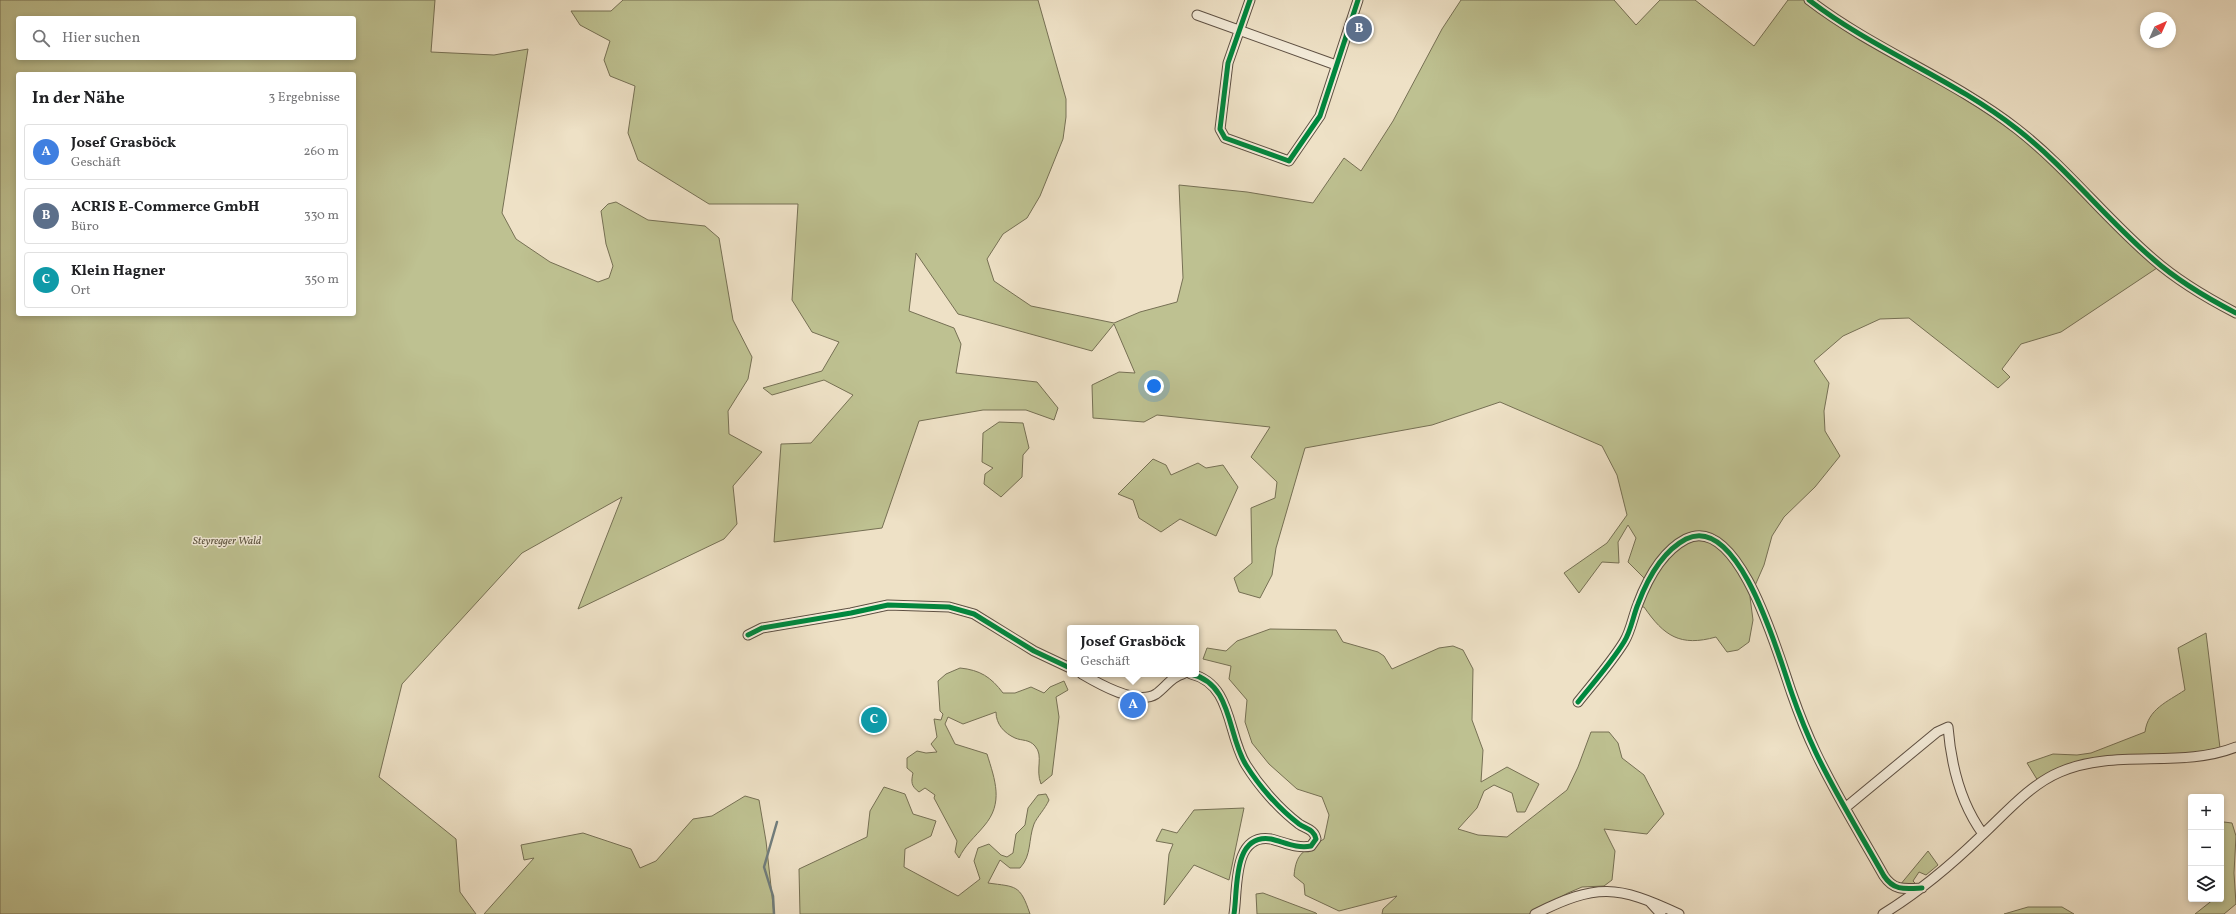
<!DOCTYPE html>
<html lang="de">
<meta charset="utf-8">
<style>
:root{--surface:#fff;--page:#f2f2f2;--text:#202124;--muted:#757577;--line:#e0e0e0;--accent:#8f2418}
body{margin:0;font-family:Vollkorn,serif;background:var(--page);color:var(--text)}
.controls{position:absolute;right:12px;bottom:12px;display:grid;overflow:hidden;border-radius:4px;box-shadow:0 2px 6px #0003}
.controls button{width:36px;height:36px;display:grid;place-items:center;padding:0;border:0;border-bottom:1px solid var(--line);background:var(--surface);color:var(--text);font:20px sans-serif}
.compass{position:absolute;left:2140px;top:12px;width:36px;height:36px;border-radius:50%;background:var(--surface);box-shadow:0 2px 6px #0003;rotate:45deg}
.you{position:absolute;left:1154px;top:386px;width:14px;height:14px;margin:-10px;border:3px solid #fff;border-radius:50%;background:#1a73e8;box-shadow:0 0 0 6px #1a73e833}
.badge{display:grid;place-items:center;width:26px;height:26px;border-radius:50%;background:var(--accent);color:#fff;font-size:13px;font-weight:700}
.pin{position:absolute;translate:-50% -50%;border:2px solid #fff;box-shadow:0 1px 4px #0006}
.popup{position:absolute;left:1067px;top:625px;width:132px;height:52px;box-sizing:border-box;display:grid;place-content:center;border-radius:4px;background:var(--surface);filter:drop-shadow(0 1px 3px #0005);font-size:13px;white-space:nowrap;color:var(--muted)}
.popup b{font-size:15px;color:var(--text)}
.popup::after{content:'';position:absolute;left:50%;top:100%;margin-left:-8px;border:8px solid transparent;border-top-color:var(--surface)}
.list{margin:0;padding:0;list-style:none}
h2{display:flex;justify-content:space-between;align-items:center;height:52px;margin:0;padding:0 16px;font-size:17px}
h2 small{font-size:13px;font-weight:400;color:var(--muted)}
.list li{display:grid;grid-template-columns:26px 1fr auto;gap:12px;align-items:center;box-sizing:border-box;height:56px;margin:0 8px 8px;padding:0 8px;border:1px solid var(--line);border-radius:4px}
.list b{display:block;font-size:15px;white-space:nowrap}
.list p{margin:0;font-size:13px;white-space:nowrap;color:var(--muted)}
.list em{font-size:13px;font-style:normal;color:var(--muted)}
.icon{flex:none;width:22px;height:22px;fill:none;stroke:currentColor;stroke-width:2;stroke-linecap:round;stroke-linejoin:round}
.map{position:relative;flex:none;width:2236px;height:914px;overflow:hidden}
.search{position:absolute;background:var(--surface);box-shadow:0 2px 6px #0003;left:16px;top:16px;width:340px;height:44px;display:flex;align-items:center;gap:10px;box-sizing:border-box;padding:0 14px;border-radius:4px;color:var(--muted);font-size:15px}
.panel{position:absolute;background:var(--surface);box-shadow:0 2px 6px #0003;left:16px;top:72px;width:340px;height:244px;border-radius:4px}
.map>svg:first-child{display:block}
</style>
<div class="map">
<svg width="2236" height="914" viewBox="0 0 2236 914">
<rect width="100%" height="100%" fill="#eee1c6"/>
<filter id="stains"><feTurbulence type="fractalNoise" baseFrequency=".005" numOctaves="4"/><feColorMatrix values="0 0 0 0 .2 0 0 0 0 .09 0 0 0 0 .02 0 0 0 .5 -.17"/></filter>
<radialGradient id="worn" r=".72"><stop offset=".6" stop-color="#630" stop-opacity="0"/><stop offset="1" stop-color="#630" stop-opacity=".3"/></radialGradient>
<!-- green -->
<path fill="#bec191" stroke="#767054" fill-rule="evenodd" d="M 0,0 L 435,0 L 431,52 L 494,55 L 528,49 L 502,213 L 516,239 L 550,262 L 598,282 L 609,278 L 613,266 L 606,244 L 601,211 L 608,204 L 616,202 L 648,220 L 705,226 L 719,238 L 733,320 L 752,357 L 748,379 L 728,411 L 729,434 L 762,452 L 733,486 L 737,524 L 724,539 L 578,609 L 622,497 L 522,553 L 402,684 L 379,777 L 456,839 L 460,892 L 476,914 L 0,914 ZM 18,18 L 354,18 L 354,58 L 18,58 ZM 18,74 L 354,74 L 354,314 L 18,314 Z
M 623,0 L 1038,0 L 1066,99 L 1066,117 L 1063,139 L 1040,196 L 1027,218 L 1003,234 L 987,259 L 994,281 L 1031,306 L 1114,323 L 1140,312 L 1177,302 L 1183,278 L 1179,185 L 1247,192 L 1313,203 L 1344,158 L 1361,171 L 1393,121 L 1442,29 L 1461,0 L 1614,0 L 1636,25 L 1660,0 L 1695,0 L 1754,46 L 1788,0 L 1805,0 L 1832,20 L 1969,101 L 2007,125 L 2037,150 L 2157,268 L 2061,332 L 2021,344 L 2002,369 L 2010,377 L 1998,388 L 1909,318 L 1880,319 L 1843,336 L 1814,361 L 1829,383 L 1824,411 L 1825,431 L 1840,456 L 1815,487 L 1784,517 L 1772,536 L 1764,565 L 1750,597 L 1753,620 L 1749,642 L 1738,650 L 1727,652 L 1716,637 C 1680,647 1664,636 1644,607 L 1640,607 L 1649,583 L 1628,562 L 1636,538 L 1628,525 L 1618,542 L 1619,563 L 1602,562 L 1579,593 L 1564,573 L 1607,543 L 1627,515 L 1617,475 L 1602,446 L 1500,402 L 1432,425 L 1305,448 L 1276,548 L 1272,575 L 1260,598 L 1239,592 L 1234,578 L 1252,563 L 1251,508 L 1275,498 L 1277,482 L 1251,457 L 1270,427 L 1157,415 L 1144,422 L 1093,418 L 1092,385 L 1119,372 L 1135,373 L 1114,324 L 1092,351 L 958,314 L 916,253 L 909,311 L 954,328 L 961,344 L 956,373 L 1037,382 L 1058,408 L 1054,420 L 1026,410 L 983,410 L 919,421 L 882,528 L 774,542 L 781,444 L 811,443 L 853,395 L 824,380 L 772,395 L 763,388 L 822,371 L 839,342 L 812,332 L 792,300 L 798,204 L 709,204 L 638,160 L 628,133 L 635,86 L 610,76 L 604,60 L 610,41 L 580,25 L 571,11 L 611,11 Z
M 999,422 L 1023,423 L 1029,448 L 1023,455 L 1022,477 L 1001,497 L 984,484 L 985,474 L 993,468 L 982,462 L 983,433 Z
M 1153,459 L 1166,465 L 1171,475 L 1198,463 L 1206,468 L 1223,465 L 1238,487 L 1216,536 L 1180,519 L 1161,532 L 1139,518 L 1133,500 L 1118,494 Z
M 1270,629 L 1336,630 L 1343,642 L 1378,652 L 1384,656 L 1392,669 L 1439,648 L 1453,646 L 1463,650 L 1473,669 L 1472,720 L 1483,750 L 1481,782 L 1507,767 L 1539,784 L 1525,812 L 1517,812 L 1512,793 L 1494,785 L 1484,791 L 1477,808 L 1458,829 L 1478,835 L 1507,837 L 1567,790 L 1578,767 L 1591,732 L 1609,732 L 1618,743 L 1622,758 L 1644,775 L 1664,814 L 1647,834 L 1604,829 L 1615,851 L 1612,880 L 1604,886 L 1582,887 L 1568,893 L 1529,914 L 1382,914 L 1383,909 L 1397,896 L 1339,911 L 1305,895 L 1304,884 L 1294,876 C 1296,852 1304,851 1324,839 L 1329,815 L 1322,797 L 1297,789 L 1269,764 L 1252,743 L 1245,722 L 1247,700 L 1229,679 L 1231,666 L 1203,659 L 1207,648 L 1226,651 L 1237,641 Z
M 2206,633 L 2220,748 L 2191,754 L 2101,760 L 2038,781 L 2027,763 L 2053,754 L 2077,755 L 2091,753 L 2145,732 C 2148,709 2167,702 2185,690 L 2178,648 Z
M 960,668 C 980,670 991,677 1003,693 L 1015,693 L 1031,687 L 1044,693 L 1050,687 L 1064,681 L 1068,690 L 1056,697 L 1059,717 L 1052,775 L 1041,784 C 1035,769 1044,756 1035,746 C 1029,739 1022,741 1015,738 C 1004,733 996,724 996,712 L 963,724 L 948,717 L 945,724 L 955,744 L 987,754 C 995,780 1004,803 984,826 C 975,837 965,845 959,858 L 955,852 L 957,841 L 934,798 L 935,795 L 925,788 L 919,792 C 911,786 911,782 913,773 L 907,768 L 907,758 L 917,751 L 926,753 L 937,752 L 931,744 L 937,737 L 934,719 L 941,720 L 943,714 L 940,711 L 938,681 L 946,674 Z
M 884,787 L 905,794 L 913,814 L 936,821 L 931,836 L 905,849 L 904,867 L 958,896 L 980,879 L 974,861 L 978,848 L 989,844 L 1001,855 L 1007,857 L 1013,853 L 1016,834 L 1025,825 L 1028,808 L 1038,795 L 1046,794 L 1049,800 C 1045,809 1037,817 1034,824 C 1028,840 1032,855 1020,868 L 1010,868 L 1000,860 L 988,883 C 1016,887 1020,884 1030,914 L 800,914 L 799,869 L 867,837 L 870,811 Z
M 745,796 L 759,800 L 766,841 L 774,914 L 484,914 L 534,858 L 524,860 L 521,845 L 583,833 L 631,849 L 640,868 L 656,861 L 693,819 L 712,816 Z
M 1244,808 L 1229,880 L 1194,865 L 1164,905 L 1169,854 L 1173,844 L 1156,841 L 1162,829 L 1177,833 L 1194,810 Z
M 2224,822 L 2232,823 L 2236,836 L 2234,873 L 2236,904 L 2224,914 L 2195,914 L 2214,899 L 2221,899 L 2221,824 Z
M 1928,851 L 1938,865 L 1926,875 L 1919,872 L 1913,881 L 1917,885 L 1900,885 Z
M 1263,893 L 1316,913 L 1317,914 L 1257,914 L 1256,894 Z
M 2028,907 L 2062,907 L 2074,914 L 2004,914 Z"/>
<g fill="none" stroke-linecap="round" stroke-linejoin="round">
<!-- stream -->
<path stroke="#717d7c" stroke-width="2.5" d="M 774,914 L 773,896 L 764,867 L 777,822"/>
<!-- minor casing -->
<g stroke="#5e5043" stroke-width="11">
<path id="minor" d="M 1250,0 L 1228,63 L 1220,129 L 1225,138 L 1289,161 L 1320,116 L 1358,0
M 1809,0 C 1874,50 1953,79 2017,129 C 2067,168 2105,218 2153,259 C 2178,281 2207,298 2236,313
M 1197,15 L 1336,65
M 748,635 L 762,628 L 851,613 L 888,605 L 949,607 L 974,614 L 1034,651 L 1070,668
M 1082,674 C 1099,684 1137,706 1156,694 C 1166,687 1171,677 1183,674
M 1191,674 C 1233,684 1227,735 1246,765 C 1259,786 1279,809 1299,824 C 1306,829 1314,829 1316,839 L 1311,846 C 1297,849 1284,842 1271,839 C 1232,833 1238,890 1234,914
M 1578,702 C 1594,682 1611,663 1624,642 C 1631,631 1633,616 1638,604 C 1647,580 1661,552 1686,539 C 1740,512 1780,661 1792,694 C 1799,714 1807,734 1816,753 C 1836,795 1861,835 1884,876 C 1894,891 1905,889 1922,888
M 1845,808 L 1937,732 L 1948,727 C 1951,764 1961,804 1983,834
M 1650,902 L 1661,914
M 1535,914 C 1597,883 1617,885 1679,914
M 1883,914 C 1919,892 1950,866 1980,837 C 2004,815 2029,785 2060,772 C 2115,748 2181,769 2236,747"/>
</g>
<!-- minor -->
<use href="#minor" stroke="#f4ecda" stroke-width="9"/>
<!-- cycleway casing -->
<g stroke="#f4ecda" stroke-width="8">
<path id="cycleway" d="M 1250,0 L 1228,63 L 1220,129 L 1225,138 L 1289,161 L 1320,116 L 1358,0
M 1809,0 C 1874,50 1953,79 2017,129 C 2067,168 2105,218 2153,259 C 2178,281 2207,298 2236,313
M 748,635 L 762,628 L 851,613 L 888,605 L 949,607 L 974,614 L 1034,651 L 1070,668
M 1191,674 C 1233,684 1227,735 1246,765 C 1259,786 1279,809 1299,824 C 1306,829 1314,829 1316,839 L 1311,846 C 1297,849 1284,842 1271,839 C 1232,833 1238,890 1234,914
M 1578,702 C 1594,682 1611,663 1624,642 C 1631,631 1633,616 1638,604 C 1647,580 1661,552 1686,539 C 1740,512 1780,661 1792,694 C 1799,714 1807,734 1816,753 C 1836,795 1861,835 1884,876 C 1894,891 1905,889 1922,888"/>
</g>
<!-- cycleway -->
<use href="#cycleway" stroke="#00873e" stroke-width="5"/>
</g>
<g text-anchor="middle" stroke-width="3" stroke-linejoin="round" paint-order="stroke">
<!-- park labels -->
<g font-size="11" font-style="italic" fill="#59503c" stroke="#f4ecda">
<text x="227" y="544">Steyregger Wald</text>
</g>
</g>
<rect width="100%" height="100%" filter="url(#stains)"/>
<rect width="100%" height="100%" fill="url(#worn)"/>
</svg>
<div class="controls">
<button>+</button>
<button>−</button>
<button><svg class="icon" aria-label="layers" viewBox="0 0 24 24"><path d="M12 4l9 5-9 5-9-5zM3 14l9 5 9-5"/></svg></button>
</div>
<svg class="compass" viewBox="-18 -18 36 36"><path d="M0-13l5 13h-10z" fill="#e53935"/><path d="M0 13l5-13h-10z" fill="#757577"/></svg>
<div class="you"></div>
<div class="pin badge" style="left:1133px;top:705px;background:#3f7fe0">A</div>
<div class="popup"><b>Josef Grasböck</b>Geschäft</div>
<div class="pin badge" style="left:1359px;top:29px;background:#5c6f8a">B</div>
<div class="pin badge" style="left:874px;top:720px;background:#0f9aa8">C</div>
<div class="search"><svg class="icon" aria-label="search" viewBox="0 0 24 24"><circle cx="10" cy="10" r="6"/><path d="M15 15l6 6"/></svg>Hier suchen</div>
<section class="panel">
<h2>In der Nähe<small>3 Ergebnisse</small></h2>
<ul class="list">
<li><span class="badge" style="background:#3f7fe0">A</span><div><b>Josef Grasböck</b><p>Geschäft</p></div><em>260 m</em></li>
<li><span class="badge" style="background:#5c6f8a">B</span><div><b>ACRIS E-Commerce GmbH</b><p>Büro</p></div><em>330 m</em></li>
<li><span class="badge" style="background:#0f9aa8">C</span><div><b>Klein Hagner</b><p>Ort</p></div><em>350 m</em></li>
</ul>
</section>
</div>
